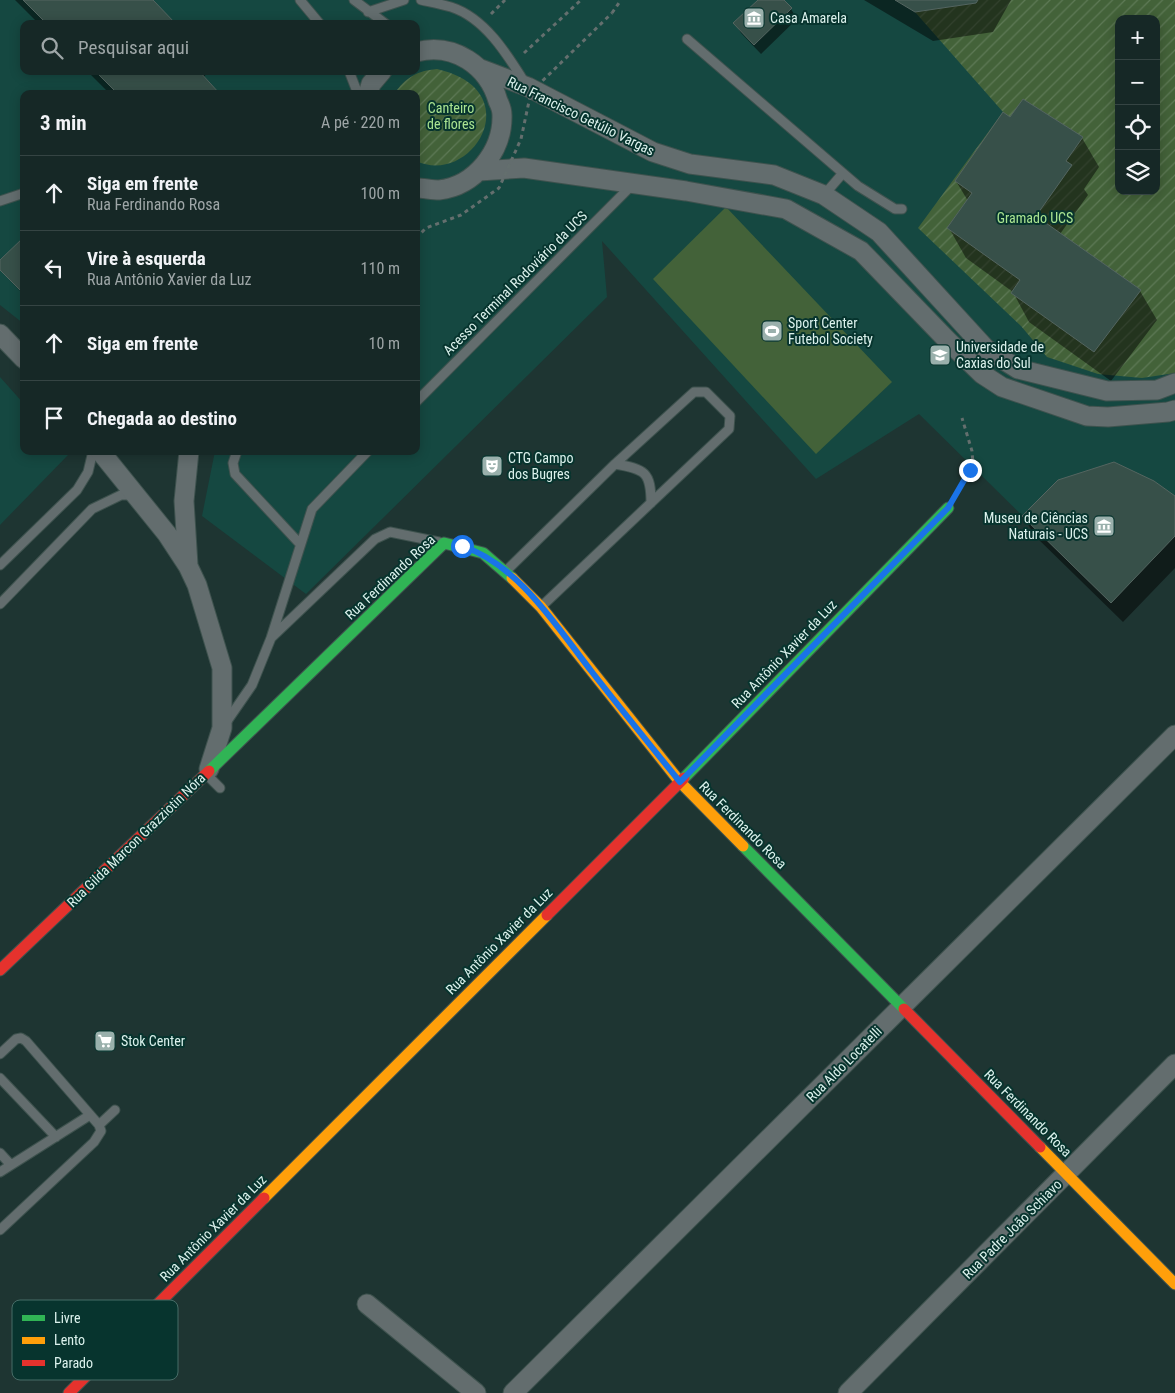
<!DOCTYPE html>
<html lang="pt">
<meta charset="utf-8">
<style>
:root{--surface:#162826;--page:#233432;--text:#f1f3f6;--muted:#9ea6a7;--line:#354443}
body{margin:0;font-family:"Roboto Condensed",sans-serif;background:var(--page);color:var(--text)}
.controls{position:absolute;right:15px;top:15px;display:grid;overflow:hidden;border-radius:10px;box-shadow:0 2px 12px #0003}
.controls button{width:45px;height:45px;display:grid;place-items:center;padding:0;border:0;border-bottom:1px solid var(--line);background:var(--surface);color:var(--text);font:25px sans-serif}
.stop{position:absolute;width:15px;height:15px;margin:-11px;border:4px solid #1a73e8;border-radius:50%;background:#fff}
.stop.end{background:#1a73e8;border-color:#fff;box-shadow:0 1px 5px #0008}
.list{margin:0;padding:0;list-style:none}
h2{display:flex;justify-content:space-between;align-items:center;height:65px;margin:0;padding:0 20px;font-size:21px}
h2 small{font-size:16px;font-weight:400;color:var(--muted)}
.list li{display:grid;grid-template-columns:32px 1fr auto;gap:15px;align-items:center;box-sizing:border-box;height:75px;padding:0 20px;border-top:1px solid var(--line)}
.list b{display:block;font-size:19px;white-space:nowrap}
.list p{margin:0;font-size:16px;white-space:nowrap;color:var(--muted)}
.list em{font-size:16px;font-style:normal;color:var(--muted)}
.icon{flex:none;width:28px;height:28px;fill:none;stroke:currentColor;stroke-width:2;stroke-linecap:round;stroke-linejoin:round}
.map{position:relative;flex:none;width:1175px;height:1393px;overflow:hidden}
.search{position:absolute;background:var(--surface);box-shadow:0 2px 12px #0003;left:20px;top:20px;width:400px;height:55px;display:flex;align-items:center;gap:12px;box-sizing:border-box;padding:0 18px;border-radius:10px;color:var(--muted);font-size:19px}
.panel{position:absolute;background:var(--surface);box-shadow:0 2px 12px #0003;left:20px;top:90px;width:400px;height:365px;border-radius:10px}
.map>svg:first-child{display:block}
</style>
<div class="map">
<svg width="1175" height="1393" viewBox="0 0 1175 1393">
<defs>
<pattern id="garden-furrows" width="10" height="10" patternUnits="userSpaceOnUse" patternTransform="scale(1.25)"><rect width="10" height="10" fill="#436239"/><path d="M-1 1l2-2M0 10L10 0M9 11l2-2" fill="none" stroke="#5e7956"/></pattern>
</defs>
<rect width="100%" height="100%" fill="#1e3532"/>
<!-- built -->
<path fill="#154841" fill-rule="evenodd" d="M 0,0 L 1175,0 L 1175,536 L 1111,603 L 919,414 L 816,479 L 602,241 L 607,297 L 306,594 L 202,516 L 215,451 L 416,451 L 416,94 L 24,94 L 24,324 L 0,305 ZM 1119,19 L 1156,19 L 1156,191 L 1119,191 ZM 24,24 L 416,24 L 416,71 L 24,71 Z
M 0,377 L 24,404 L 24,451 L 65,451 L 68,455 L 0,525 Z"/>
<!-- garden -->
<path fill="url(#garden-furrows)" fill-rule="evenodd" d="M 978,0 L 1175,0 L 1175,373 L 1142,378 L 1098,374 L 1047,357 L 1021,326 L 918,228 L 1003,112 L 915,12 L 976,3 ZM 1119,19 L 1156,19 L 1156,191 L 1119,191 Z
M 437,69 C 530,90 473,187 416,161 L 416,94 L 394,94 C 406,77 417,71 437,69 Z"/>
<!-- pitch -->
<path fill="#436239" d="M 726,207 L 892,382 L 816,454 L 653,279 Z"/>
<!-- shadow -->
<path fill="#0007" d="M 15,0 L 151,0 L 174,24 L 39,24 Z
M 760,0 L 782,0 L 791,9 L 797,19 L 761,54 L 741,33 L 735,23 Z
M 864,0 L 1011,0 L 993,32 L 933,41 Z
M 87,71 L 209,71 L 203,78 L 219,94 L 110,94 Z
M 1010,119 L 1082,138 L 1099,167 L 1084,189 L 1088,195 L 1060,234 L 1140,291 L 1157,320 L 1111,381 L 1029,322 L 1013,292 L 966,258 L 949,228 L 968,201 L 956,181 Z
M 24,238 L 24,295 L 0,270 L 0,262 Z
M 1175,497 L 1175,568 L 1123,622 L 1035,536 L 1023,516 Z"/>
<!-- building -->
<path fill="#375049" stroke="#546560" d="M 23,0 L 153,0 L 176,24 L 47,24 Z
M 758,0 L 784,0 L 792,8 L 754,45 L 733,23 Z
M 895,0 L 978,0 L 976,3 L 915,12 Z
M 95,71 L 199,71 L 220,94 L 118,94 Z
M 1023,99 L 1083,137 L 1066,161 L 1072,165 L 1036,216 L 1141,290 L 1094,352 L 1011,293 L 1020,280 L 947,228 L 972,193 L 955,181 L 1003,112 L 1010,117 Z
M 24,237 L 24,294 L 0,270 L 0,260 Z
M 1114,462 L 1154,481 L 1175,496 L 1175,536 L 1111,603 L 1022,516 L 1058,480 Z"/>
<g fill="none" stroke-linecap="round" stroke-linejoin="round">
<!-- lane casing -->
<g stroke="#3e524e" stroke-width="11">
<path id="lane" d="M 300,0 L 320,24
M 354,0 L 386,24
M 421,0 C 430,2 441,4 451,7 C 485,18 507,54 525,83
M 368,12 L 404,0
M 687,39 L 858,186 L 895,209 L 902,209
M 349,71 L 358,94
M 824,195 L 843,173
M 0,201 L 24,193
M 416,402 L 633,184
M 237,451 L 233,463 L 235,474 L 300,544
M 615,464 C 645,469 651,472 651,503
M 0,565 L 77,490 L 88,472 L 93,451
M 508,569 L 615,464 L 694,392 L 706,392 L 730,416 L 729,429 L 543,605
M 0,604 L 92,509 L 121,495 L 136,495
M 272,637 L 375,539 L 390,532 L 439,542
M 225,724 L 252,685 L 271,638 L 312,509 L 368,451
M 207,775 L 220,788
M 0,1054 L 16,1039 L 21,1038 L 26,1041 L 99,1125 L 101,1131 L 94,1142 L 0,1230
M 0,1078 L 56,1137
M 99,1125 L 115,1110
M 0,1153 L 11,1165
M 0,1172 L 90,1115"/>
</g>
<!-- street casing -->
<g stroke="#3e524e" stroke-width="21">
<path id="street" d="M 416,52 C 454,42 488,66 498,101 C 500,105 502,111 502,115 C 503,151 475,186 439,190 C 432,190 423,188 416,188
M 481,69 L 528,87 L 653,152 L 690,164 L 774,175 L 824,195 L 879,232 L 986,349 L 1018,369 L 1107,391 L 1157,390 L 1175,383
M 368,94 L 371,84 L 382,71
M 479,171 L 524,168 L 686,191 L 786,209 L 861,251 L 947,340 L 982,374 L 1002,387 L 1087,416 L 1108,417 L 1168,412 L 1175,410
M 0,334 L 24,359
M 100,451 L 167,534 L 188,566 L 197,585 L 222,668 L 222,728 L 209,769
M 188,565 L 184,501 L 189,451
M 367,1304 L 476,1393
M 513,1393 L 1175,735
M 848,1393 L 1175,1064"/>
</g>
<!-- fast casing -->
<g stroke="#3e524e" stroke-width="13">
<path id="fast" d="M 209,771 L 444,543 L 483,553 L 512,578
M 684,778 L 948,508
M 743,846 L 904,1009"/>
</g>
<!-- slow casing -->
<g stroke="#3e524e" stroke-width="13">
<path id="slow" d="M 512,578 L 541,607 L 680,782 L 743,846
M 1040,1147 L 1175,1284
M 264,1198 L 547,915"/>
</g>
<!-- jam casing -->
<g stroke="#3e524e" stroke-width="13">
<path id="jam" d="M 547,915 L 684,778
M 0,970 L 209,771
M 904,1009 L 1040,1147
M 69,1393 L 264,1198"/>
</g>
<!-- path -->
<path stroke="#646f6e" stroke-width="3" stroke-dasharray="4 4" stroke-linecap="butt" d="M 612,13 L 621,0
M 491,14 L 505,0
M 524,53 L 581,0
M 960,488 L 973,465 L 972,451 L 962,418"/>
<!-- lane -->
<use href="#lane" stroke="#636d6e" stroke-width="9"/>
<!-- street -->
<use href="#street" stroke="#636d6e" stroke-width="19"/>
<!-- fast -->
<use href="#fast" stroke="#30b455" stroke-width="11"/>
<!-- slow -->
<use href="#slow" stroke="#ff9f0a" stroke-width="11"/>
<!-- jam -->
<use href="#jam" stroke="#e5322d" stroke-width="11"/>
<!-- path-bridge -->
<path stroke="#646f6e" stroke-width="3" stroke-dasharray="4 4" stroke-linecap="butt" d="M 416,238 L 426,228 L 461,215 L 499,188 L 521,139 L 531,92 L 612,13"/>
</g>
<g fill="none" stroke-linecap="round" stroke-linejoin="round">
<!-- route -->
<path stroke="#1a73e8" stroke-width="6" d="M 462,546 C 519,565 556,626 592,672 C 621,709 650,745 680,782 L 948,508 L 970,470"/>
</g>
<!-- icons -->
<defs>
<g id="museum-square" transform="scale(1.125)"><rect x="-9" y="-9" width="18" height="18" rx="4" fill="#9ab0ac" stroke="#07342e"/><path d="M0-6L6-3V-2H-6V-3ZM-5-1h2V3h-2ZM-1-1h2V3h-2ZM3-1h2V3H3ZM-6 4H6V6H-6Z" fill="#fff"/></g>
<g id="stadium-square" transform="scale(1.125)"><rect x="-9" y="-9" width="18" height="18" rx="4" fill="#9ab0ac" stroke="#07342e"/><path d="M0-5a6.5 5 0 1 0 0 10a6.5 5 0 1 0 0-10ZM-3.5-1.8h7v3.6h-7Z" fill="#fff"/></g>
<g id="university-square" transform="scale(1.125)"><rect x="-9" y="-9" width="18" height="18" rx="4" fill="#9ab0ac" stroke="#07342e"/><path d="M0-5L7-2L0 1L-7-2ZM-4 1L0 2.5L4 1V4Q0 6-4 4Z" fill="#fff"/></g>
<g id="theatre-square" transform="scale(1.125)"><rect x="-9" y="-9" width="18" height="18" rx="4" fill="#9ab0ac" stroke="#07342e"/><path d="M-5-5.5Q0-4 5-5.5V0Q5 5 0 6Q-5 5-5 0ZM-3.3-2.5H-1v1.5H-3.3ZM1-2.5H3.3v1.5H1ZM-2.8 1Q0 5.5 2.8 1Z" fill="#fff"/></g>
<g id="supermarket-square" transform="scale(1.125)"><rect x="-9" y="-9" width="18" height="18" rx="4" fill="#9ab0ac" stroke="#07342e"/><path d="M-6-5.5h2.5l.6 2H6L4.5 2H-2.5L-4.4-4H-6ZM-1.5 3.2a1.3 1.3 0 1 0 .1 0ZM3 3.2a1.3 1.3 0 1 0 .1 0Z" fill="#fff"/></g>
</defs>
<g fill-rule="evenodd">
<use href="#museum-square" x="754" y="18"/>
<use href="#stadium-square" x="772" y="331"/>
<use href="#university-square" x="940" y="355"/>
<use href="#theatre-square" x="492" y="466"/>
<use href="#museum-square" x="1104" y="526"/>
<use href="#supermarket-square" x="105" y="1041"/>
</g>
<g text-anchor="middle" stroke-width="4" stroke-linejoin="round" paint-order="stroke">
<!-- poi labels -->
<g font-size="14" fill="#dcf2ed" stroke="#07342e" text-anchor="start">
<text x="770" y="23">Casa Amarela</text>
<text x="788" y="328">Sport Center<tspan x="788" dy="16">Futebol Society</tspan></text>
<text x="956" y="352">Universidade de<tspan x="956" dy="16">Caxias do Sul</tspan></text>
<text x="508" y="463">CTG Campo<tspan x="508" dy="16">dos Bugres</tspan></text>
<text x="1088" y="523" text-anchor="end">Museu de Ciências<tspan x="1088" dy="16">Naturais - UCS</tspan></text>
<text x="121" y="1046">Stok Center</text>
</g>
<!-- park labels -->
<g font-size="14" fill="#aae491" stroke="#07342e">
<text x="451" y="113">Canteiro<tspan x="451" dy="16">de flores</tspan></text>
<text x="1035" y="223">Gramado UCS</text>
</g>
<!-- street labels -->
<g font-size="14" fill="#dcf2ed" stroke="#07342e">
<text transform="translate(581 116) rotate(26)" y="5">Rua Francisco Getúlio Vargas</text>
<text transform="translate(515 283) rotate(-45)" y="5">Acesso Terminal Rodoviário da UCS</text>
<text transform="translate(390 577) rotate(-43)" y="5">Rua Ferdinando Rosa</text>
<text transform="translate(784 654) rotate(-46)" y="5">Rua Antônio Xavier da Luz</text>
<text transform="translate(743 825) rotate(45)" y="5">Rua Ferdinando Rosa</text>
<text transform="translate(136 840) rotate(-44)" y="5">Rua Gilda Marcon Grazziotin Nóra</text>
<text transform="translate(499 941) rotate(-45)" y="5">Rua Antônio Xavier da Luz</text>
<text transform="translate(844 1064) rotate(-45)" y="5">Rua Aldo Locatelli</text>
<text transform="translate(1028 1113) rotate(45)" y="5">Rua Ferdinando Rosa</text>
<text transform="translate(213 1228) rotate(-45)" y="5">Rua Antônio Xavier da Luz</text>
<text transform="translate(1012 1229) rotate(-45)" y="5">Rua Padre João Schiavo</text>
</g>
</g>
<!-- legend -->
<rect x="12" y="1300" width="166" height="80" rx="8" fill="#07342e" stroke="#476d67" stroke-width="1"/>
<rect x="22" y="1315" width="23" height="6" fill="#30b455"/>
<rect x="22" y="1337" width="23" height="7" fill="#ff9f0a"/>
<rect x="22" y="1360" width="23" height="6" fill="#e5322d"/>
<g font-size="14" fill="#dcf2ed">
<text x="54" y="1323">Livre</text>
<text x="54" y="1345">Lento</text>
<text x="54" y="1368">Parado</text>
</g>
</svg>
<div class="controls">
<button>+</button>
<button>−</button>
<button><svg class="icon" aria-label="locate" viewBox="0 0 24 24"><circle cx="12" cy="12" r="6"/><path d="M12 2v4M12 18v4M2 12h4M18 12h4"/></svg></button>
<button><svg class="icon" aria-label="layers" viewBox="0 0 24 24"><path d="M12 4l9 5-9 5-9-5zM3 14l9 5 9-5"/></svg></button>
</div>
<div class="stop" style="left:462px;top:546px"></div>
<div class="stop end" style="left:970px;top:470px"></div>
<div class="search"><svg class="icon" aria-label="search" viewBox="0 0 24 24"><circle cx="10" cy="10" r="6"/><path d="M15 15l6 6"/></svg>Pesquisar aqui</div>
<section class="panel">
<h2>3 min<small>A pé · 220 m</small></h2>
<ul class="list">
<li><svg class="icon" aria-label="ahead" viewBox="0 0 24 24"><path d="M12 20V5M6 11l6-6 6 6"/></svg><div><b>Siga em frente</b><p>Rua Ferdinando Rosa</p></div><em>100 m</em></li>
<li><svg class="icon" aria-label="left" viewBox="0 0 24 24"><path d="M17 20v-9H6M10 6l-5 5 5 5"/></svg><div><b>Vire à esquerda</b><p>Rua Antônio Xavier da Luz</p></div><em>110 m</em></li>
<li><svg class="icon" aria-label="ahead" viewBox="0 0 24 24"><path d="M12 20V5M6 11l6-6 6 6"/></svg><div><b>Siga em frente</b></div><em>10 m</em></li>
<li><svg class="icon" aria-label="arrive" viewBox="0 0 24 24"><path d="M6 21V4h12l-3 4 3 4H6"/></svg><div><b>Chegada ao destino</b></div></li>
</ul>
</section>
</div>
